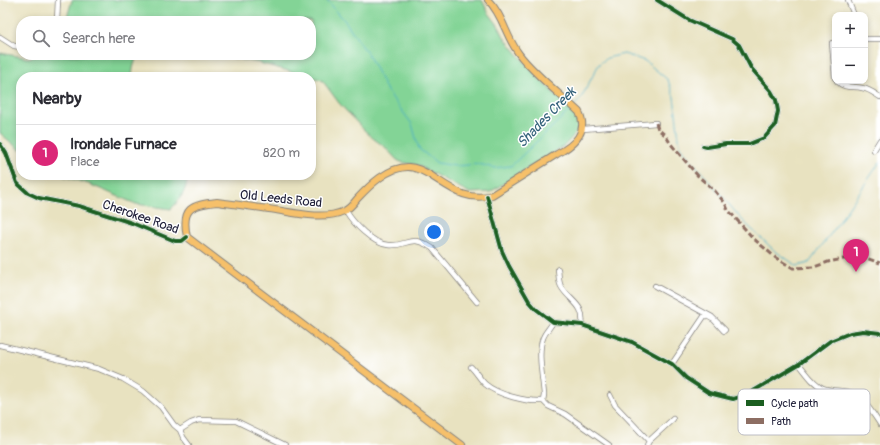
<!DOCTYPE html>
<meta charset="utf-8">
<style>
:root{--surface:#fff;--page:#f7f7f7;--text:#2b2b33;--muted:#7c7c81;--line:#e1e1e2;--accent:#db2777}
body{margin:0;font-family:Pangolin,sans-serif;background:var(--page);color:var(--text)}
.controls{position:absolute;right:12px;top:12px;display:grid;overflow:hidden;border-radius:8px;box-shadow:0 2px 6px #0003}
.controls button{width:36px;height:36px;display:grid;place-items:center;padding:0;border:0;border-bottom:1px solid var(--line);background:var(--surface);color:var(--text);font:20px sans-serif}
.you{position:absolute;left:434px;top:232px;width:14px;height:14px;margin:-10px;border:3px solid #fff;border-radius:50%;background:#1a73e8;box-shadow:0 0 0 6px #1a73e833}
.badge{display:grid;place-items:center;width:26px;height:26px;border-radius:50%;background:var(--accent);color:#fff;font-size:13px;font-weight:700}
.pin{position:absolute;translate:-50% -33px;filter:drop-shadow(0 1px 2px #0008)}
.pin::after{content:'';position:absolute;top:21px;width:14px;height:12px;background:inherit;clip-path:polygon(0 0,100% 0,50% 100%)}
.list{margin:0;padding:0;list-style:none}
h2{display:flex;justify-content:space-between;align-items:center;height:52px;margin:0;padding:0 16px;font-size:17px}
h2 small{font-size:13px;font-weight:400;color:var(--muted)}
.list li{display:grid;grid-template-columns:26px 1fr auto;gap:12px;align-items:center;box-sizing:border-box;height:56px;padding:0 16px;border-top:1px solid var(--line)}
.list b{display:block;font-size:15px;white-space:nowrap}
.list p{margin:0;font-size:13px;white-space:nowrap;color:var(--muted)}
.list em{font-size:13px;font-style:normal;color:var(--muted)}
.icon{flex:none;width:22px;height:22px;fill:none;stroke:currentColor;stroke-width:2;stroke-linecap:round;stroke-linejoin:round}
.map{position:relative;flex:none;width:880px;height:445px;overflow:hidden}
.search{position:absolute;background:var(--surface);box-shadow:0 2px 6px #0003;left:16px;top:16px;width:300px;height:44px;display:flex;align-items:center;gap:10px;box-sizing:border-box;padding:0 14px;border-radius:16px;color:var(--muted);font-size:15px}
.panel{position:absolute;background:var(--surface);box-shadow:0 2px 6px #0003;left:16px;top:72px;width:300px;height:108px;border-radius:16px}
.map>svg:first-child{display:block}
</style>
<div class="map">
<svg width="880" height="445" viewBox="0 0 880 445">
<rect width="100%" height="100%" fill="#fff"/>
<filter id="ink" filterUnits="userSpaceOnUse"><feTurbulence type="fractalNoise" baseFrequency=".025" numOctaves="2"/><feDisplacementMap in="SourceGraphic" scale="8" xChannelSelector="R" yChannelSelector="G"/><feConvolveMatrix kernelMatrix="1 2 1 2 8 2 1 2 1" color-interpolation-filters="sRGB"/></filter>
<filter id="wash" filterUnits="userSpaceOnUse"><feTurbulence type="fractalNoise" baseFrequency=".012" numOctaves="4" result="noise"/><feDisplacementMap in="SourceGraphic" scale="16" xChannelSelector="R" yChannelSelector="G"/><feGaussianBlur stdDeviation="0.9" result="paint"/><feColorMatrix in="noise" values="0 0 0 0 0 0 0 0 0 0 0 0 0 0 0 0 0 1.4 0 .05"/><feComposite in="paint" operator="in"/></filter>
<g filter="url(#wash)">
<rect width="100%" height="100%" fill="#e8e2c0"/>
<!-- green -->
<path fill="#83d496" stroke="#527b68" d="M 72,0 L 482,0 L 488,12 L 498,25 L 504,37 L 511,46 L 541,81 L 575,113 L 579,121 L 577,132 L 564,146 L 490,192 L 470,193 L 417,165 L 401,162 L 397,160 L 385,147 L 374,139 L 363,129 L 339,103 L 322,80 L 256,62 L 215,55 L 311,55 L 311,21 L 66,21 Z
M 0,53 L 28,58 L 40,55 L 137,55 L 133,68 L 132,77 L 21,77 L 21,151 L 0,133 Z
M 60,175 L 188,175 C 187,189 181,199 171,209 L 136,204 L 89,184 Z"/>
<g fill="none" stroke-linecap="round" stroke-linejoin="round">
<!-- stream -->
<path stroke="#47adc6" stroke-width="1" d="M 327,0 L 345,21 L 369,56 L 387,91 L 412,124 L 419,149 L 437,163 L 456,166 L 479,164 L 494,168 L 511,166 L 571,109
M 574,105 L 580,100 L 599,64 L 607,58 L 624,54 L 645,61 L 668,80 L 674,97 L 680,147 L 744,222 L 775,251 L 797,266 L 809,263 L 835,228 L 880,162"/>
</g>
</g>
<g filter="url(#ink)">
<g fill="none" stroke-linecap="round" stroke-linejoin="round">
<!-- minor casing -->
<g stroke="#85827e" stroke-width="6">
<path id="minor" d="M 657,0 L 689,20 L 732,39 L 739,45 L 751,68 L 771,91 L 776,100 L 778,111 L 775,126 L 764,138 L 749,144 L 726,144 L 707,147 L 703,146
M 848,0 L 854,15
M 57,21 L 58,0
M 0,37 L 14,46 L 21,47
M 865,39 L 880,39
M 835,43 L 832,43 L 835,78
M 837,81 C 844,89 853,86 862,88 C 869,89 874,93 880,97
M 583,129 L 656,123
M 0,144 L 6,153 L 17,183 L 28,193 L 39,198 L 79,206 L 132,223 L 175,241 L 182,241 L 187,237
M 874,150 L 880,140
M 487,196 L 502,251 L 509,266 L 529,301 L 536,309 L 553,322 L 582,325 L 632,342 L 672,364 L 686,378 L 709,393 L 733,399 L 750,393 L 799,364 L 830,341 L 850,333 L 863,331 L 880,333
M 346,211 C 353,223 373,244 388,245 C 409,247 409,233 432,248 L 477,302
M 558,269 C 559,275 558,283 562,288 C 571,302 585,305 582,325
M 655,286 L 712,317 L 725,330 L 724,331 L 714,320 L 705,315 L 672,364
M 0,345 L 99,369 L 123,379 L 143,391 L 161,407 L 174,425 L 180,430 L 183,437 L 189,445
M 799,364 C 806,372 813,384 823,388 C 831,391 839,390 848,392 C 863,396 872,412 880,424
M 471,367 C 476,372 480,379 485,384 C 498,395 526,402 543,401 L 548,406 L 565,414 L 609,445
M 610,395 L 615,405 L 649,441
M 543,401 L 544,395 C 543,379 537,352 543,338 C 545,332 550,328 553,322
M 180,430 L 191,423 L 199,420 L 236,421 L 285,445
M 647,445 L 649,441 L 673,419"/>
</g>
<!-- major casing -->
<g stroke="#85827e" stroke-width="8">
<path id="major" d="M 462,445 L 187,237 C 181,208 191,205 217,202 C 235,204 252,207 269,209 C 291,212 323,221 344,211 C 349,209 354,203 357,199 C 370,185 388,167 408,167 C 416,167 423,171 430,175 C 451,188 466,202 492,195 L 557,154 C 574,145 589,132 579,112 C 560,94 534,74 519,54 C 506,37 503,15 488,0"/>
</g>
<!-- minor -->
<use href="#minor" stroke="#fff" stroke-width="4.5"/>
<!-- major -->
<use href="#major" stroke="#f6c06b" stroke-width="6"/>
<!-- quiet -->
<path stroke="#8d6e63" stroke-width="3" stroke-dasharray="6 3" stroke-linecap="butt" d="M 656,123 L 658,129 L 666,136 L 670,143 L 692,169 L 699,177 L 714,190 L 725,203 L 728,210 L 754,239 L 776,258 L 793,268 L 814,267 L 828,262 L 854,257 L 866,258 L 880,263"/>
<!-- cycleway casing -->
<g stroke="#fff" stroke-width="6">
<path id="cycleway" d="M 657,0 L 689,20 L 732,39 L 739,45 L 751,68 L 771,91 L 776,100 L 778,111 L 775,126 L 764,138 L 749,144 L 726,144 L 707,147 L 703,146
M 0,144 L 6,153 L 17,183 L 28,193 L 39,198 L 79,206 L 132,223 L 175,241 L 182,241 L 187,237
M 487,196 L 502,251 L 509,266 L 529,301 L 536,309 L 553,322 L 582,325 L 632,342 L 672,364 L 686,378 L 709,393 L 733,399 L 750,393 L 799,364 L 830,341 L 850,333 L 863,331 L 880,333"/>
</g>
<!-- cycleway -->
<use href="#cycleway" stroke="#1b5e20" stroke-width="4"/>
</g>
</g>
<g text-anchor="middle" stroke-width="3" stroke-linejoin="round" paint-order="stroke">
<!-- street labels -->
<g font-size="13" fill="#22223b" stroke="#fff">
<text transform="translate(281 198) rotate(6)" y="5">Old Leeds Road</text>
<text transform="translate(141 216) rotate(19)" y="5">Cherokee Road</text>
</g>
<!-- water labels -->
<g font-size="14" font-style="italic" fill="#33617a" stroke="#fff">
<text transform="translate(546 117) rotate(-46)" y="5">Shades Creek</text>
</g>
</g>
<!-- legend -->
<rect x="738" y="389" width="132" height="46" rx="6" fill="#fff" stroke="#bdbdc4" stroke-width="1"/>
<rect x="746" y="400" width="18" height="6" fill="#1b5e20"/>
<rect x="746" y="418" width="18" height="6" fill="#8d6e63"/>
<g font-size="11" fill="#22223b">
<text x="771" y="407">Cycle path</text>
<text x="771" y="425">Path</text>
</g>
</svg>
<div class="controls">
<button>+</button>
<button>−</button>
</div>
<div class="you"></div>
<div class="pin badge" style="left:856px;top:272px">1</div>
<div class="search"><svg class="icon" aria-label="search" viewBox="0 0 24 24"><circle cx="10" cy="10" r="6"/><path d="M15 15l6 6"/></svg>Search here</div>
<section class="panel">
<h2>Nearby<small></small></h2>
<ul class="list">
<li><span class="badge">1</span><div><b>Irondale Furnace</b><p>Place</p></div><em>820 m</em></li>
</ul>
</section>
</div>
